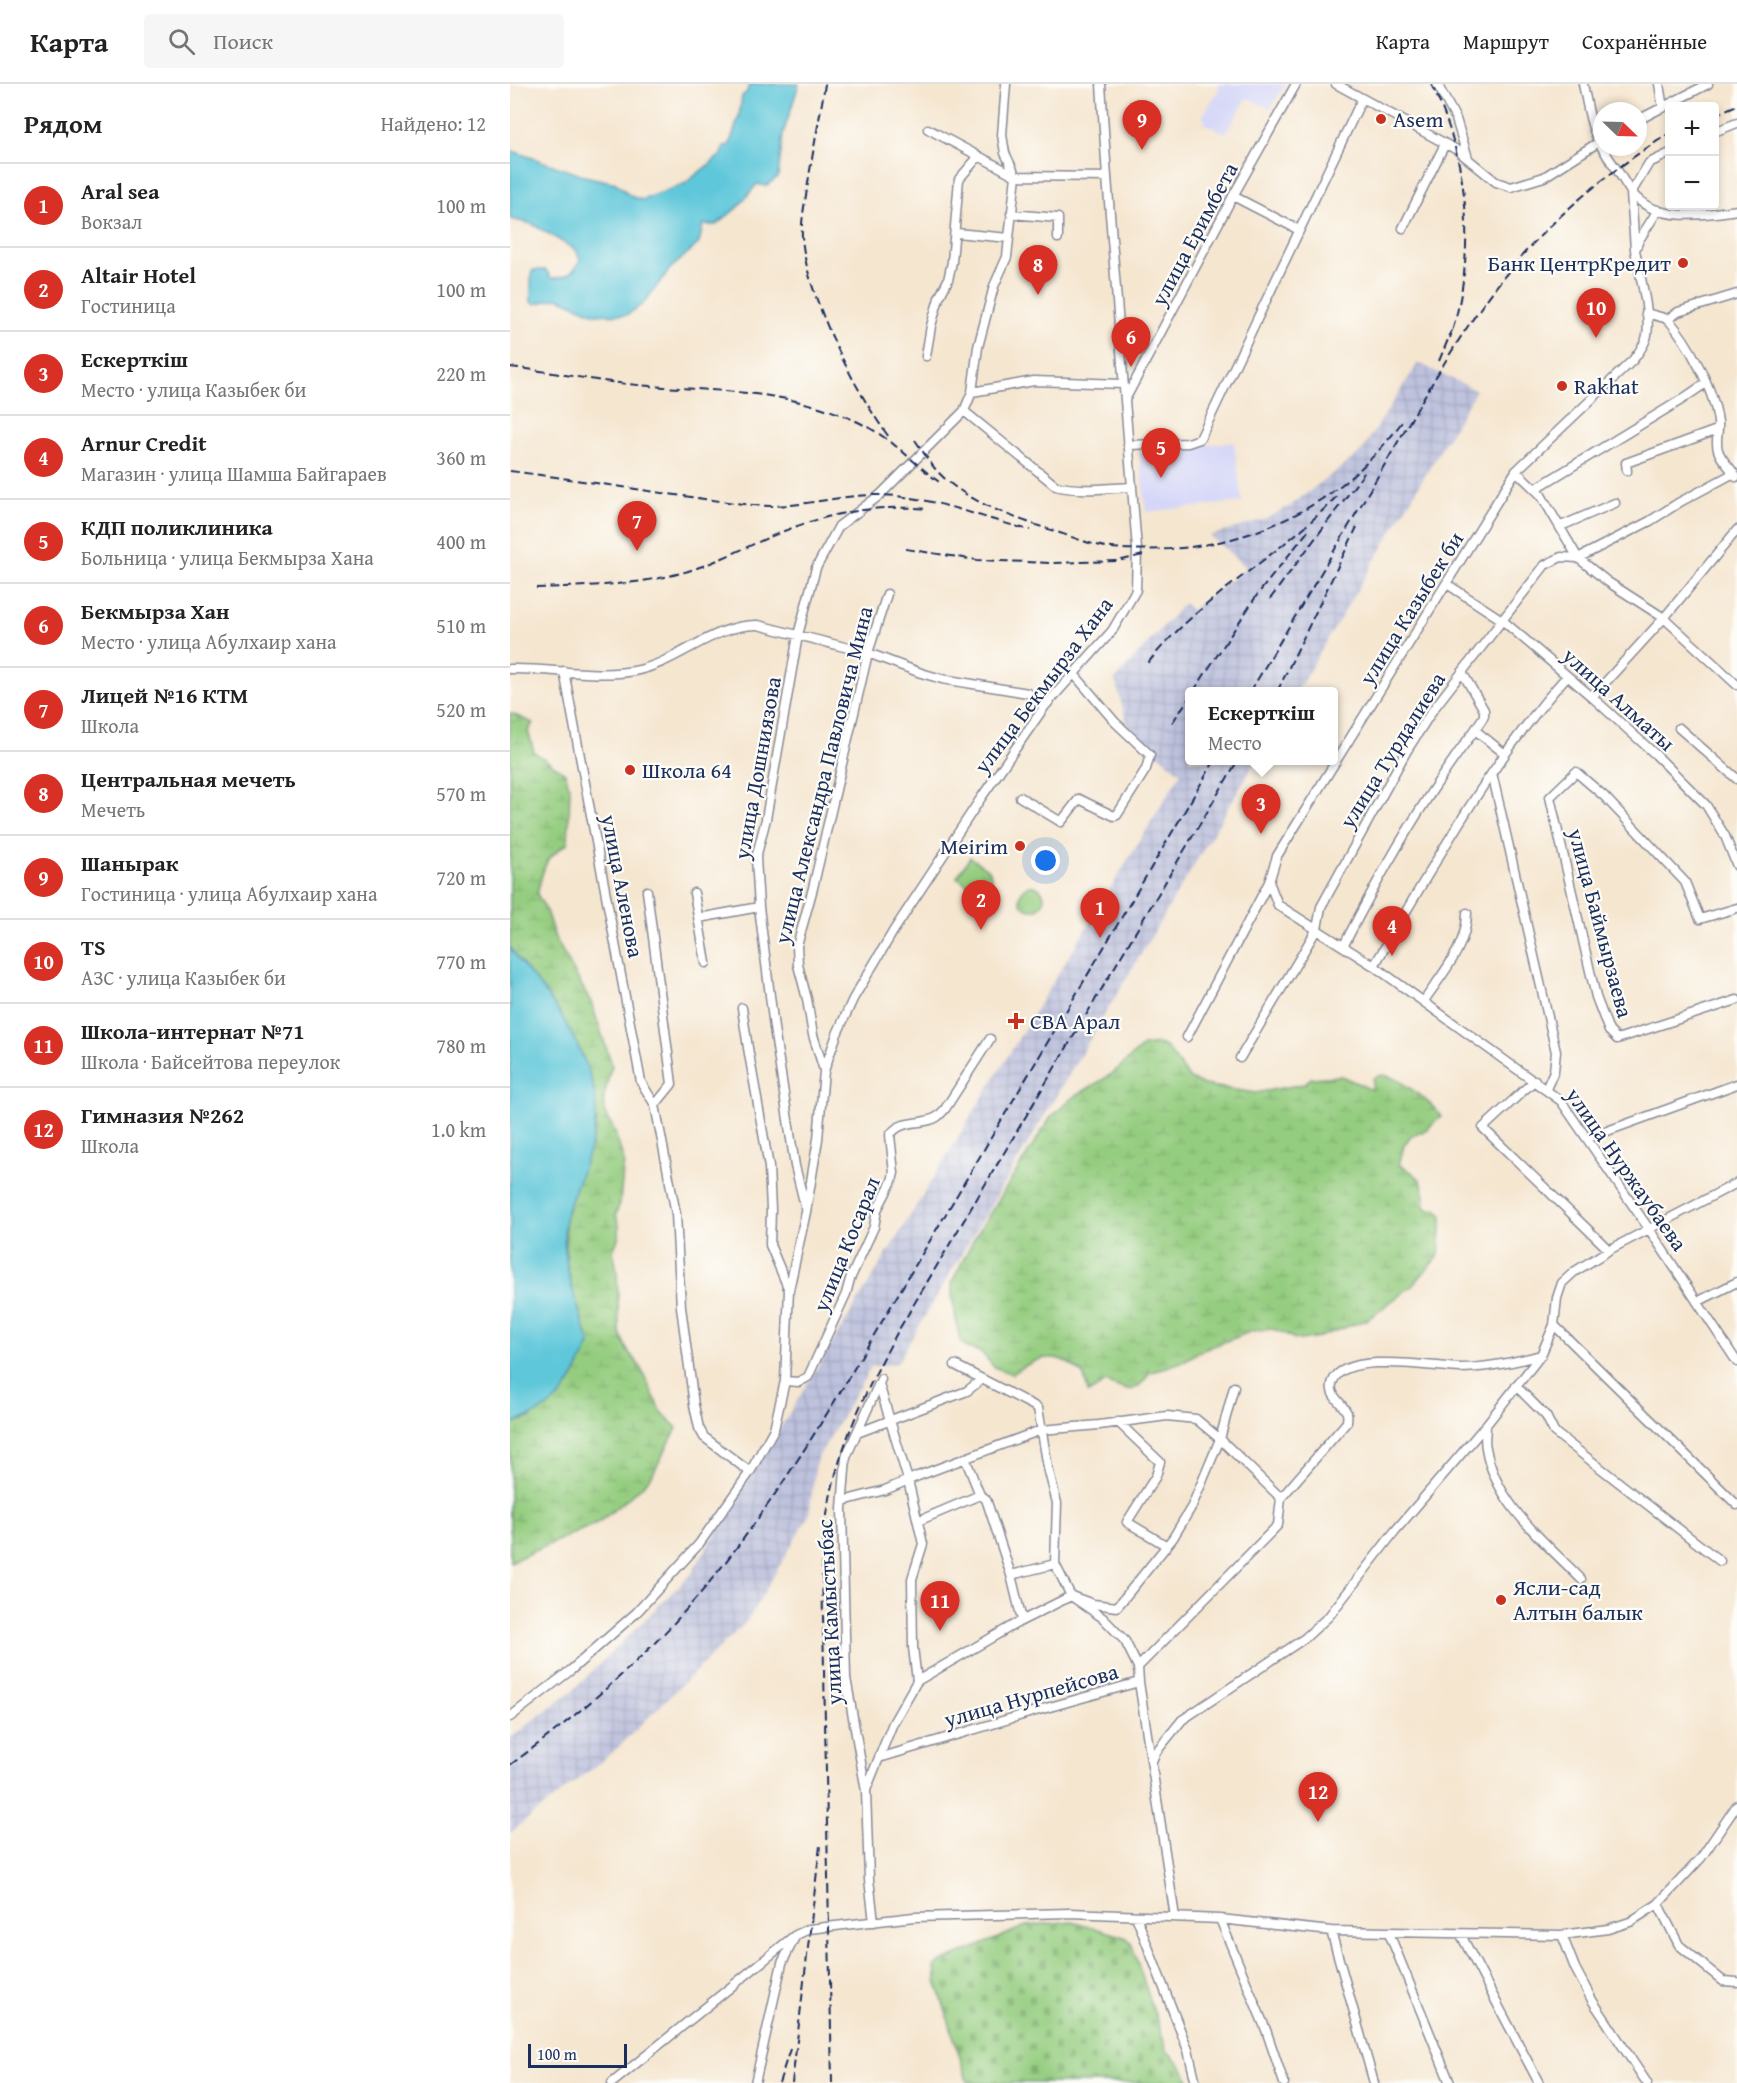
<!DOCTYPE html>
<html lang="ru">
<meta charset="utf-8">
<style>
:root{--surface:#fff;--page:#f6f6f6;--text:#222;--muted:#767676;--line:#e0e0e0;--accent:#d93025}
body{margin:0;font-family:"Gentium Book Plus",serif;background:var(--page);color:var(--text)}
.controls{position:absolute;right:18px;top:18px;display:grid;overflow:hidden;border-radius:6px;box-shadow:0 3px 9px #0003}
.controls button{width:54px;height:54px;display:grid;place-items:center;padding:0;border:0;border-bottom:2px solid var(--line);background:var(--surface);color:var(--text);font:30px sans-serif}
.compass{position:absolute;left:1083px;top:18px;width:54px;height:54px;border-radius:50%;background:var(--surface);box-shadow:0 3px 9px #0003;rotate:113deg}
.scale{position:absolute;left:18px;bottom:15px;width:99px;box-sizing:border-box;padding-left:6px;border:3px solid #1b2f5e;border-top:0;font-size:16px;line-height:21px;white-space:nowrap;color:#1b2f5e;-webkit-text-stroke:4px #fdfcf7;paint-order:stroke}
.you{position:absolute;left:536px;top:777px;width:21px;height:21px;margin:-15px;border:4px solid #fff;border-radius:50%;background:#1a73e8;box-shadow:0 0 0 9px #1a73e833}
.badge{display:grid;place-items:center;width:39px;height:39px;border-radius:50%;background:var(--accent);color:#fff;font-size:20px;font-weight:700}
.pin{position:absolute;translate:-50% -50px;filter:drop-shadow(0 2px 3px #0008)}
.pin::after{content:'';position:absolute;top:32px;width:21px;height:18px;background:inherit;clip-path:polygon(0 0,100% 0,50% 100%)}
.popup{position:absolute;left:675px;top:603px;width:153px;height:78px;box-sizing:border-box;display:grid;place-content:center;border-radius:6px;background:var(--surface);filter:drop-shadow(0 2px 4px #0005);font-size:20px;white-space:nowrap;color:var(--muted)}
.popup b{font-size:22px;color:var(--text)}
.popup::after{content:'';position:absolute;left:50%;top:100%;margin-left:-12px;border:12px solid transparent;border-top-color:var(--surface)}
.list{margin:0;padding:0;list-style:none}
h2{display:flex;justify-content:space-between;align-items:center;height:78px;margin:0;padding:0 24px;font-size:26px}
h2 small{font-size:20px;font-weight:400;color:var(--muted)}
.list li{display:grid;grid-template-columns:39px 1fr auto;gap:18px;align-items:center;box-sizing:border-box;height:84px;padding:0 24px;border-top:2px solid var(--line)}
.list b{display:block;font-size:22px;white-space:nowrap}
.list p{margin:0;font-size:20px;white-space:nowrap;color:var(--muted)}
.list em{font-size:20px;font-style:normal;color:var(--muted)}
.icon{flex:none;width:33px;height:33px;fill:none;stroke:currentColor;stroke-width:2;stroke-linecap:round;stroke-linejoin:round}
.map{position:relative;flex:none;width:1227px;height:1999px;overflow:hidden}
header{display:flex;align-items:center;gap:36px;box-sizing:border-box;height:84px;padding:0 30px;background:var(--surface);border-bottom:2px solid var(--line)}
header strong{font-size:28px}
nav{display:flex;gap:33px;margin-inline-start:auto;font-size:21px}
.search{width:420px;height:54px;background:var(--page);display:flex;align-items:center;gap:15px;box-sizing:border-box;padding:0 21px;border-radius:6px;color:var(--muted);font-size:22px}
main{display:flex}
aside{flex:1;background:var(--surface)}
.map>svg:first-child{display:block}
</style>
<header>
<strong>Карта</strong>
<div class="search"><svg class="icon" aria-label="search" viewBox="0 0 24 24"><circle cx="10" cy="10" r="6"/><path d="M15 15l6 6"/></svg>Поиск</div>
<nav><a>Карта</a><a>Маршрут</a><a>Сохранённые</a></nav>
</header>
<main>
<aside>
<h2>Рядом<small>Найдено: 12</small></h2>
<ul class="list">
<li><span class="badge">1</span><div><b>Aral sea</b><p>Вокзал</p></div><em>100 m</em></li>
<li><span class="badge">2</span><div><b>Altair Hotel</b><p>Гостиница</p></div><em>100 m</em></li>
<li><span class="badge">3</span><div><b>Ескерткіш</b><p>Место · улица Казыбек би</p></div><em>220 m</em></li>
<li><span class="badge">4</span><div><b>Arnur Credit</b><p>Магазин · улица Шамша Байгараев</p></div><em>360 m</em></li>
<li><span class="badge">5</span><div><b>КДП поликлиника</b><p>Больница · улица Бекмырза Хана</p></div><em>400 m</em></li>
<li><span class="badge">6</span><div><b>Бекмырза Хан</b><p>Место · улица Абулхаир хана</p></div><em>510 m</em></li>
<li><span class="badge">7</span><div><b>Лицей №16 КТМ</b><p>Школа</p></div><em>520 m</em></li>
<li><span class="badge">8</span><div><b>Центральная мечеть</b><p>Мечеть</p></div><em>570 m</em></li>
<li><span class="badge">9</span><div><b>Шанырак</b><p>Гостиница · улица Абулхаир хана</p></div><em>720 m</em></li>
<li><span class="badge">10</span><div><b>TS</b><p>АЗС · улица Казыбек би</p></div><em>770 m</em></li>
<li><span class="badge">11</span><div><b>Школа-интернат №71</b><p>Школа · Байсейтова переулок</p></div><em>780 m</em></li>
<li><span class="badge">12</span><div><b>Гимназия №262</b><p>Школа</p></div><em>1.0 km</em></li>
</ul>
</aside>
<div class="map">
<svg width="1227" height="1999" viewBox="0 0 1227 1999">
<defs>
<pattern id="industrial-grid" width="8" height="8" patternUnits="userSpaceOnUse" patternTransform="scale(1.5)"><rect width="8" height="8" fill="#bec2dd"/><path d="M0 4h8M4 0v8" fill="none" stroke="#a3a7c0"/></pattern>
<pattern id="grass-tufts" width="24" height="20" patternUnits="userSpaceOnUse" patternTransform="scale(1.5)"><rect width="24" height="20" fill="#95cd80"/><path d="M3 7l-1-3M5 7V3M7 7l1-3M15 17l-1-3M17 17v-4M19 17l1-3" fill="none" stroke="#80b071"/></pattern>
<pattern id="wetland-marsh" width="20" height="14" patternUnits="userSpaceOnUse" patternTransform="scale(1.5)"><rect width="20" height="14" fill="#95cd80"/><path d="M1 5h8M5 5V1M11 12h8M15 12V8" fill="none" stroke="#80b071"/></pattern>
<pattern id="cemetery-stones" width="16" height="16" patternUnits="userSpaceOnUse" patternTransform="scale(1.5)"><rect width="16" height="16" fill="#95cd80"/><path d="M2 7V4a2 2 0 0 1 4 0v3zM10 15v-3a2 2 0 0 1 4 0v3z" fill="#80b071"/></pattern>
</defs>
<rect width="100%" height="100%" fill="#fdfcf7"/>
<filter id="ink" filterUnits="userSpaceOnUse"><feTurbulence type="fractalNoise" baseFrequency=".0167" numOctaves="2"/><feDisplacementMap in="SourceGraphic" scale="12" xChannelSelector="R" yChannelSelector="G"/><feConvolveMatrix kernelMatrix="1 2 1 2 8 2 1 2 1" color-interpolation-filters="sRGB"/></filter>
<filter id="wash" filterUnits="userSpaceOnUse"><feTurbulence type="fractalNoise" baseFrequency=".008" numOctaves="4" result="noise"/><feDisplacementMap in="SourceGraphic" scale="24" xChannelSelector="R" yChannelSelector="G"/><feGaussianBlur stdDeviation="1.35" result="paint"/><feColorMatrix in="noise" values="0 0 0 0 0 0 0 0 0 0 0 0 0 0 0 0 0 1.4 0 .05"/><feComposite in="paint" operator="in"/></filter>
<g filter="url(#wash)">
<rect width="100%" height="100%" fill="#f5e6d0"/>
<!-- built -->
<path fill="#d6d7f8" d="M 708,0 L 776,0 L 760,25 L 737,14 L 716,49 L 693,39 L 696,36 L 692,33 L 710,3 Z
M 724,358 L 732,418 L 636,428 L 629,368 Z"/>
<!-- industrial -->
<path fill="url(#industrial-grid)" d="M 908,279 L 966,306 L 787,607 L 679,608 L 679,676 L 746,677 L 387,1279 L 361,1283 L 306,1377 L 299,1431 L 238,1536 L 103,1668 L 0,1749 L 0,1654 L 64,1605 L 181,1490 L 671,689 L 619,647 L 605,596 L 674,519 L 681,526 L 737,484 L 700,452 L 755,435 L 780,422 L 851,368 Z"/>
<!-- grass -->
<path fill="url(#grass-tufts)" stroke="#587e6f" stroke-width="1.5" d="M 460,773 L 480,787 L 482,797 L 475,807 L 466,807 L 447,793 Z
M510 814a12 12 0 1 1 24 0a12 12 0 1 1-24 0Z"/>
<!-- wetland -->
<path fill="url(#wetland-marsh)" stroke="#587e6f" stroke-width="1.5" d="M 0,629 L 23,639 L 18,647 L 24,668 L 55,689 L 60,705 L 58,759 C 33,775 34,783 27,810 L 35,824 L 45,854 L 81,918 L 102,981 L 94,1011 L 94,1027 L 104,1046 L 114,1077 L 110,1117 L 106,1131 L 109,1142 L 109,1152 L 103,1167 L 107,1186 L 109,1246 L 117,1266 L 129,1281 L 151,1327 L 167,1344 L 141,1393 L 129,1405 L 89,1438 L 0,1478 L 0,1340 L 20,1334 L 79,1260 L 62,1207 L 56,1174 L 55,1134 L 83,1054 L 87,1037 L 0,863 Z
M 649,960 L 657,964 L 680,995 L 694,1001 L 745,1009 L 794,1000 L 801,994 L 831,992 L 862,1006 L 863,994 C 864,994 871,991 872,991 C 887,991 923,1020 931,1032 L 916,1046 L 900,1053 L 894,1061 L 889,1081 C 913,1093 913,1096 915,1123 L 920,1126 L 927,1125 L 932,1132 L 929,1171 L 903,1201 L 858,1235 L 809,1253 L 791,1256 L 785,1255 L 776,1250 L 763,1245 L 742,1247 L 688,1268 L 674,1277 L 639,1289 C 627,1311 617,1308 596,1298 L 578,1309 C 577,1304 576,1295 573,1291 C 570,1286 563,1282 558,1279 C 538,1267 520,1278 502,1290 L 484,1283 L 471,1268 L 458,1264 L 450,1257 L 442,1212 L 442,1198 L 465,1153 L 541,1033 L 562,1014 L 602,990 L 633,962 Z"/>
<!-- cemetery -->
<path fill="url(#cemetery-stones)" stroke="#587e6f" stroke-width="1.5" d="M 562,1837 L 617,1854 L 621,1859 L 657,1967 C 668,1977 675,1985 680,1999 L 458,1999 L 426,1896 L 425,1883 L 429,1879 L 516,1842 Z"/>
<!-- water -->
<path fill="#5ec7da" stroke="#3c7b9c" stroke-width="1.5" d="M 239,0 L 289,0 L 273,50 L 268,93 L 256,102 L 247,100 L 228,123 L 206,141 L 193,141 L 189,159 L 160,185 L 133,220 L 117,231 L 85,230 L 48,214 L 25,220 L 21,218 L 21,190 L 23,186 L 36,186 L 41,194 C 56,194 65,189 70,175 L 66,166 L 22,140 L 0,135 L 0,66 L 74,92 L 106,99 L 120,112 L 132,116 L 174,100 L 211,71 L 214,63 L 219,62 L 229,32 L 232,12 L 237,8 Z
M 0,863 C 11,882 27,896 39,914 C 57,937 81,983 85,1013 C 90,1047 75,1077 64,1109 C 61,1117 56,1127 55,1135 C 50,1177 67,1221 80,1260 C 58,1307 51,1323 0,1340 Z"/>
</g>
<g filter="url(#ink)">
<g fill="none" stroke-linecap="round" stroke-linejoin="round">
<!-- minor casing -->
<g stroke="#888a97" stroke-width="11">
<path id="minor" d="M 496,0 L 492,51 L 495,69 L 506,92 L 499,154 L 497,173 L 484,202 L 468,263 L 462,308 L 524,297 L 613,300
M 826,0 L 947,66 L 986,98 L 1001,103 L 1034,93 L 1092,56
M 927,0 L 946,35 L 958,74
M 1073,0 C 1077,19 1080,41 1089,58 C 1094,68 1101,77 1107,86 C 1112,93 1116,102 1122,109 C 1146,139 1193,131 1227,126
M 1149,0 L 1153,24
M 1128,36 L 1198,0
M 418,45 L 506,92 L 597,93
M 1204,48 L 1227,39
M 1121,109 L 1139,79 L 1160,69
M 1121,109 L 1125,165
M 723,112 L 789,146
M 501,130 L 548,134 L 548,154
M 893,144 L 935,60
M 446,149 L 499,154
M 1136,229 L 1158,235
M 416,272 L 421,242 L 429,214 L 438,196 L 442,178 L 449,95 L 469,72
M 615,316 L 723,112 L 786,0
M 454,327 L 546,402 C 571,408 596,404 621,403
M 618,361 L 678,359 L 690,355 L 852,15
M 1006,387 L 1031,411 L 1068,474 L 1098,498 L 1154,534 L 1227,601
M 1117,387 L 1116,379 L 1207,346
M 1226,393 C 1221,383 1211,377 1208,366 C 1205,357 1209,348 1208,338 C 1204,306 1179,259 1158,235 L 1168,228 L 1227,210
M 1025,405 L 1171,316 L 1196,299
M 1051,442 L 1105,419
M 937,500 L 992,536 L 1082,613 L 1146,671 L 1196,721 L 1215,752 L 1227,782
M 0,585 C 41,584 84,594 124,587 C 168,579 203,540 248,541 L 358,569 L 411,589 L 432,595 L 518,609 L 535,622
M 54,587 L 131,998 L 145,1021
M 952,588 L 974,626 L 974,632 L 965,646 L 995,670
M 1082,613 L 1154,534 L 1227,446
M 1169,644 L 1227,695
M 982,689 L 1046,968 L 1044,987 L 1036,1005
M 510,713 L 551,738 L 569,715 L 604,732 L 607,731 L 636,685 L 640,671 L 605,638 L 564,590
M 759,798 L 768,821 L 864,882 L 1051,1017 L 1139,1145 L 1227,1278
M 137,807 L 162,1000 L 145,1021 L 166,1130 L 171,1223 L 184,1321 L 189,1344 L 194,1353 L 240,1388
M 184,809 L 196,879
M 1227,824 L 1190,835 L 1175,798 L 1094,712 L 1066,688 L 1040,713 L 1086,913 L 1099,947 L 1107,955 L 1227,916
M 189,834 L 249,823
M 834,861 C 872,786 914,713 965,646
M 864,882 C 923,782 980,678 1057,592
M 914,917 C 932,890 957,863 957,829
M 232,924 L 238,964 L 259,1083 L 261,1126 L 260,1161 L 279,1206
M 677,953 L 759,798 L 767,772 L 1006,387 L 1123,276 C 1128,269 1136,260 1137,251 C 1141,232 1129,187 1125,166 L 1129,156 L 1148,126
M 730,974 L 807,845 L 811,823 L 896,668 L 922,627 L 1035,481 L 1051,473 L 1068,474 L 1140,437 L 1170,418 L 1224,389
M 314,986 L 303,951 L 297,915 L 288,881 L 287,862 L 303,804 L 358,569 L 377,510
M 1025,996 L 973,1044 L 1099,1166
M 1078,1054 L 1227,1000
M 295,1122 L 285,1082 L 264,944 L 249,823 L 246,774 L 256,735 L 288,551 L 306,484 L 329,442 L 370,411 L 454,327 L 462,308
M 1187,1218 L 1227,1198
M 1044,1241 L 1227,1421
M 445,1281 L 528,1324 L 538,1384 L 547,1419 L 545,1480 L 561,1512 L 593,1534 L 615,1557 L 628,1583
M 275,1297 L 289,1298 L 298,1293 L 336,1210 L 340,1195 L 364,1143 L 367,1126 L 382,1097 L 384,1089 L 380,1051 C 392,1034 412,1042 427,1033 C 430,1031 432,1028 435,1025 L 480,955
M 1006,1302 L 1036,1332 L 1044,1348 L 1210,1477
M 608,1338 L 650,1378 L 646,1392 L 617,1438 L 657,1462
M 976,1341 C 976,1349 974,1357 976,1364 C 985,1419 1034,1457 1071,1495
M 347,1349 L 457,1307 L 471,1296
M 455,1374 L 470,1411 L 476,1415 L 501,1491 L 512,1536
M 333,1417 L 375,1406 L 408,1392 L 531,1346 L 589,1341 L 657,1332 L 686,1335 L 710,1355 L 771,1414
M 408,1437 L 470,1411
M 501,1491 L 545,1480
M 407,1597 L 507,1539 L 561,1512 L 583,1520 L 607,1523 L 663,1454 L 682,1422 L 710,1355 L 724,1303
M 629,1598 L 665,1833
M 0,1633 L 61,1586 L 126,1529 L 189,1460 L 240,1388 L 264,1345 L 275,1297 L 279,1206 L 296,1128 L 308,1055 L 314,987 L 327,950 L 343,915 L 384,846 L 471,714 L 535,622 L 602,547 L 626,506 L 627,465 L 597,93 L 591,0
M 369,1674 L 529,1626 L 629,1598 L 628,1583 L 768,1441 L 771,1414 L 837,1338 C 837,1335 838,1332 837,1329 C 832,1318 817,1311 823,1297 C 835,1267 924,1283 950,1284 C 977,1284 1005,1278 1031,1271
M 642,1677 L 646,1668 L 672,1636 L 795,1554 L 819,1532 L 885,1447 L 976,1341 L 1031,1271 L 1044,1241 L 1047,1214 L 1052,1199 L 1064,1188 L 1099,1166 L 1227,1099
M 356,1706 L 383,1639 L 407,1597 L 403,1563 L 402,1495 L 413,1460 L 398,1396 L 369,1300
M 1148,1820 L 1169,1861 L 1213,1897 L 1227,1898
M 626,1832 L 678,1966 L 686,1999
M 710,1835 L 756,1946 L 774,1999
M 364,1838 L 359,1795 L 356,1707 L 336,1594 L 332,1424 L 336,1373 L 371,1295
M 821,1847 L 864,1999
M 879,1849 L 940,1999
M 951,1851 L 1029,1999
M 1052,1851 L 1065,1884 L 1082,1916 L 1137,1999
M 102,1999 L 284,1852
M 245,1999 L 272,1879 L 286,1851 L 299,1845 L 404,1833 L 560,1829 L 710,1835 L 821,1847 L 1052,1851 L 1098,1845 L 1120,1838 L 1148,1820 L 1191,1774 L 1227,1721"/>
</g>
<!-- minor -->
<use href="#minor" stroke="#fff" stroke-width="8"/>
<!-- rail -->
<path stroke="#1b2f5e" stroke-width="2" stroke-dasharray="9 4.5" stroke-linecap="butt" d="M 315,0 C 310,33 303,66 298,99 C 296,113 293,126 292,140 C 288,197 345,308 379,353
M 921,0 C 960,78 967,170 940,254
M 1204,31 L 1227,21
M 929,277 L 942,246
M 0,283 C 39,287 78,296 117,300 C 197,308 279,303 352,340 C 383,355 405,381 432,400
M 405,356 C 413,367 420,380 429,389 C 457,418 502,433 538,445 C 557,451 576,459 595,463 C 616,466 638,466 659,465 C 753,459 836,415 892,338
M 0,387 C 81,397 162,412 243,421 C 286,426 328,410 370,411 C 421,412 471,434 520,446
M 396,465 L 467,476 L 540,479 L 608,477 L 637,470
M 26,504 C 74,502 124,502 171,489 C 207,479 239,461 274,447 C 319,429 368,420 417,425
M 760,515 L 857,385
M 638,579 C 691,512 770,473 828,411
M 683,608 L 747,511 L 798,447
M 740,608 C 783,536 826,464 868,392 C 909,323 947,250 998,188 C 1043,133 1099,87 1160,49
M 767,608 L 847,443
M 662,639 L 679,614
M 0,1681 C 75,1626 148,1564 206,1490 C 252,1433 291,1372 329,1310 L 705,676
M 269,1999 L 280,1965
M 282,1999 L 310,1762
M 322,1999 L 312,1483 C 315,1392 345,1326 388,1247 L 728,676"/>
</g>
</g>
<!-- markers -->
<g fill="#c8321e" stroke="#fdfcf7" stroke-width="2">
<circle cx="871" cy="35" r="6"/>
<circle cx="1173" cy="179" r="6"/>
<circle cx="1052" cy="302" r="6"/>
<circle cx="120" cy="686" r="6"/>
<circle cx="510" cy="762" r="6"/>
<path d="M503 928h6v6h6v6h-6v6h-6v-6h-6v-6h6z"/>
<circle cx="991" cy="1516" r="6"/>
</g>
<g text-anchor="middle" stroke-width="4.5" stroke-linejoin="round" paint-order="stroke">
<!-- poi labels -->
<g font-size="22" fill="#1b2f5e" stroke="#fdfcf7" text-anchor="start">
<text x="883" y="43">Asem</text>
<text x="1161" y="187" text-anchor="end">Банк ЦентрКредит</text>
<text x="1064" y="310">Rakhat</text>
<text x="132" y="694">Школа 64</text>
<text x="498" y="770" text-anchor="end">Meirim</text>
<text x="520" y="945">СВА Арал</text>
<text x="1003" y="1511">Ясли-сад<tspan x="1003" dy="25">Алтын балык</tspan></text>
</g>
<!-- street labels -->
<g font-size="22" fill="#1b2f5e" stroke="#fdfcf7">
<text transform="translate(684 150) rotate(-62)" y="8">улица Еримбета</text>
<text transform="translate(901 524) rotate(-58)" y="8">улица Казыбек би</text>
<text transform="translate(533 601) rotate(-53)" y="8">улица Бекмырза Хана</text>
<text transform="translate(1109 615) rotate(42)" y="8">улица Алматы</text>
<text transform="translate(882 666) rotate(-58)" y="8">улица Турдалиева</text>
<text transform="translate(247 684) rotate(-80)" y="8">улица Дошниязова</text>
<text transform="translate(313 691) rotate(-76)" y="8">улица Александра Павловича Мина</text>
<text transform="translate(113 802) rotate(79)" y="8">улица Аленова</text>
<text transform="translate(1091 839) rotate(75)" y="8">улица Баймырзаева</text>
<text transform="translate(1117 1085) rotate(55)" y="8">улица Нуржаубаева</text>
<text transform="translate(336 1160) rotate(-68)" y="8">улица Косарал</text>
<text transform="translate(319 1528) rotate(-93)" y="8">улица Камыстыбас</text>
<text transform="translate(521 1611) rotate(-16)" y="8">улица Нурпейсова</text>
</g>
</g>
</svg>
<div class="controls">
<button>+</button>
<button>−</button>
</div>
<svg class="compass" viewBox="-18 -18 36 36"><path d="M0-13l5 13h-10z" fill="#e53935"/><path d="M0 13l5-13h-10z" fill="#767676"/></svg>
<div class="scale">100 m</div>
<div class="you"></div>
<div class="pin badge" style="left:590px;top:854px">1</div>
<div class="pin badge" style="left:471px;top:846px">2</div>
<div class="pin badge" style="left:751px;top:750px">3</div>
<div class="popup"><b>Ескерткіш</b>Место</div>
<div class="pin badge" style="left:882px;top:872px">4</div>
<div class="pin badge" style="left:651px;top:394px">5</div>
<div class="pin badge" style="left:621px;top:283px">6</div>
<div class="pin badge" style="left:127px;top:467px">7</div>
<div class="pin badge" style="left:528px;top:211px">8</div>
<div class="pin badge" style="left:632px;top:66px">9</div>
<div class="pin badge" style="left:1086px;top:254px">10</div>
<div class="pin badge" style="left:430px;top:1547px">11</div>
<div class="pin badge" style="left:808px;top:1738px">12</div>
</div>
</main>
